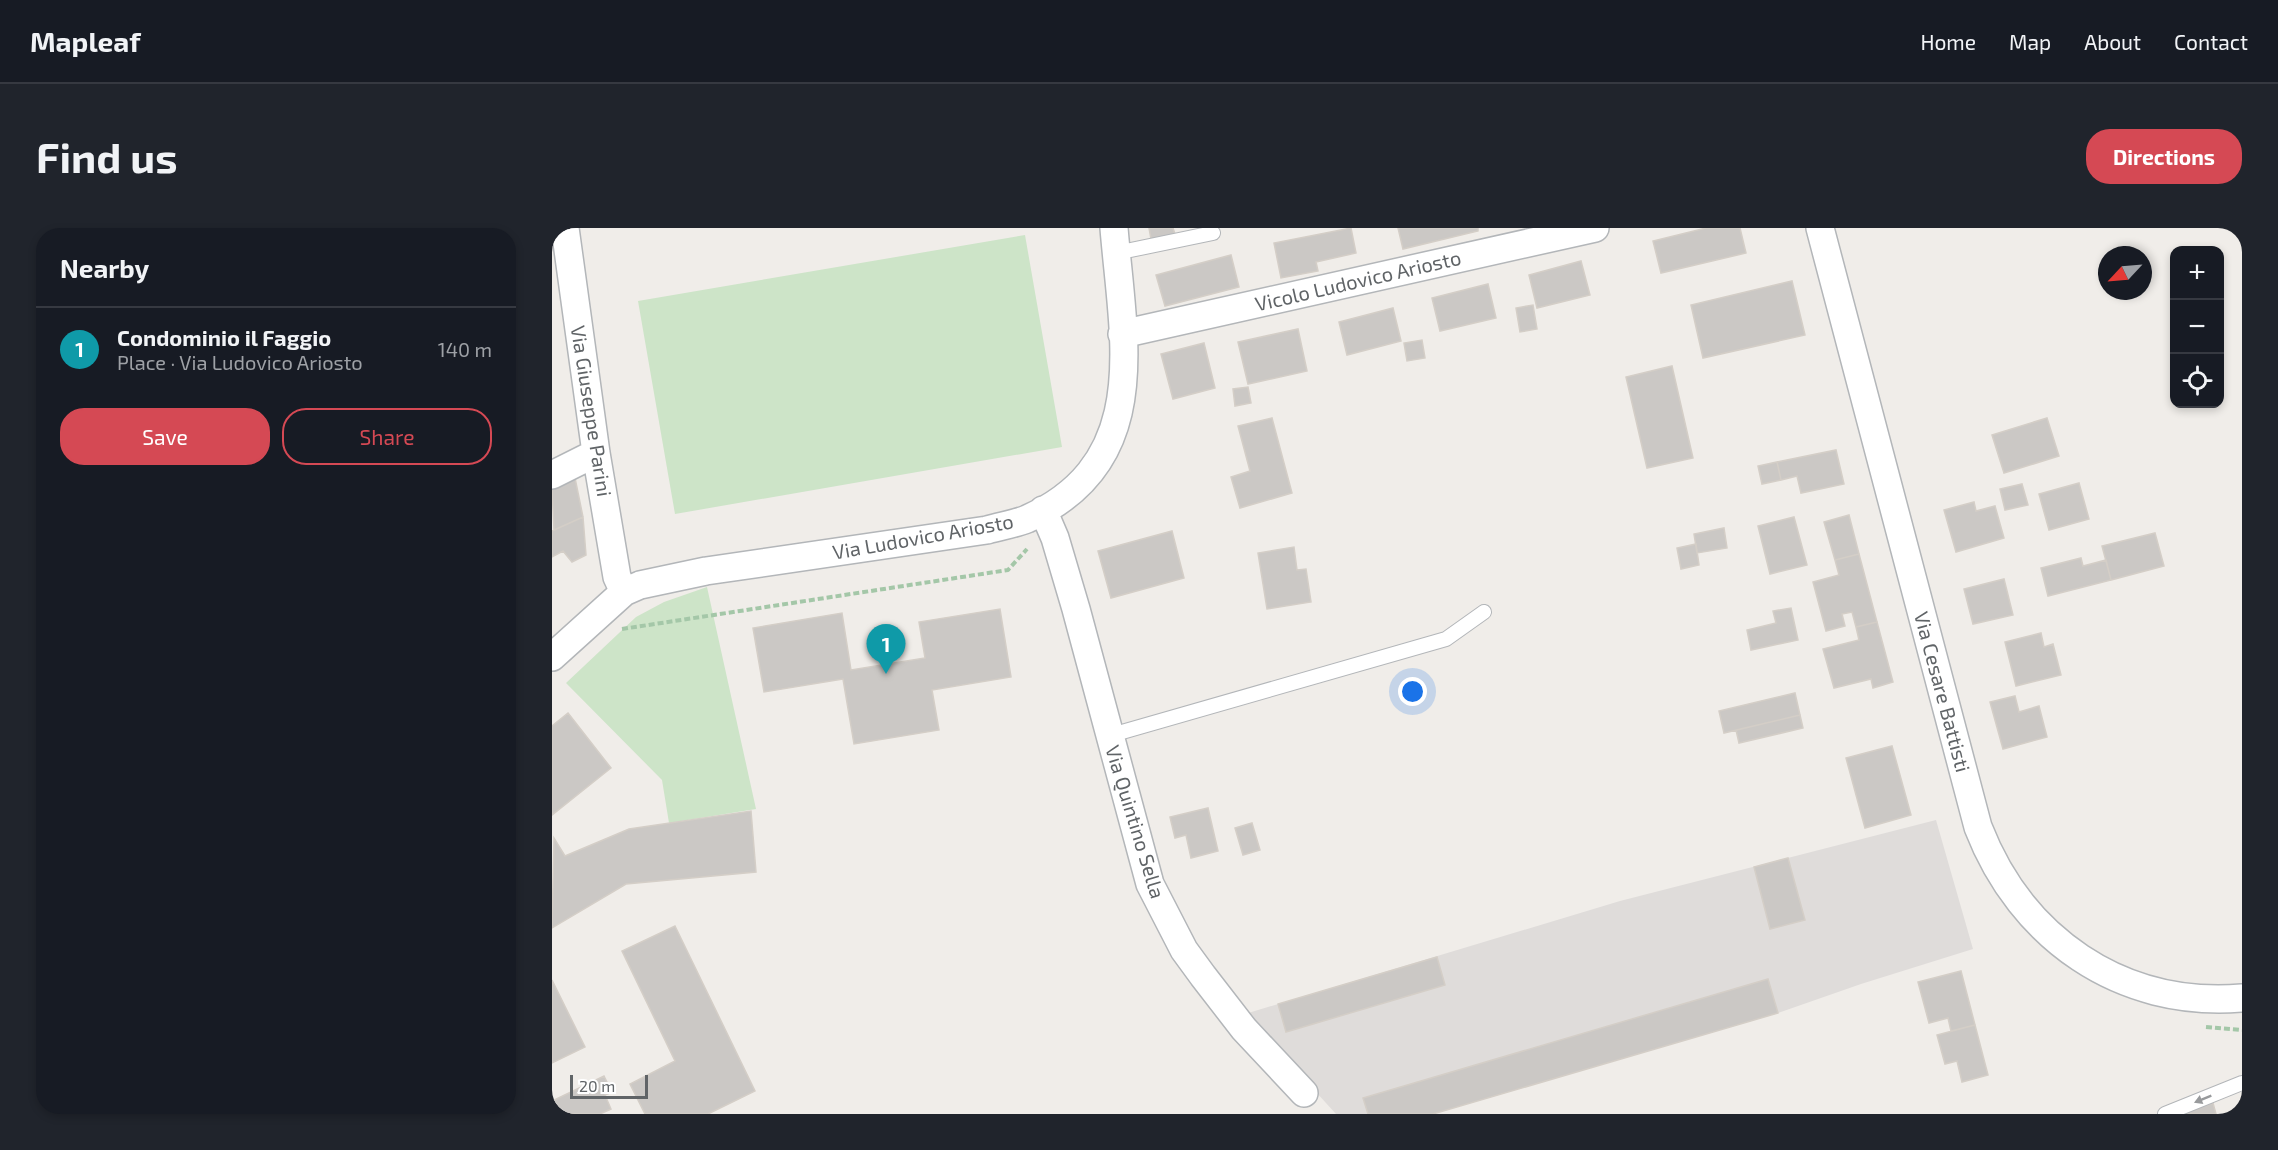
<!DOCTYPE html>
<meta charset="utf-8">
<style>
:root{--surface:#171b24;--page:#20242c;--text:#f1f3f6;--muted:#9ea1a6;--line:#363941;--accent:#d54954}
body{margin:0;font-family:"Exo 2",sans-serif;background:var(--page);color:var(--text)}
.controls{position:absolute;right:18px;top:18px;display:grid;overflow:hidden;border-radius:12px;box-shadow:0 3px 9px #0003}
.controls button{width:54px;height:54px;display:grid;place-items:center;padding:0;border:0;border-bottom:2px solid var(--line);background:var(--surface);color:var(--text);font:30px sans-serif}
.compass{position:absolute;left:1546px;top:18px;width:54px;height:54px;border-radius:50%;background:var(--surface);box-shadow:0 3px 9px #0003;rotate:244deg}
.scale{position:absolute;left:18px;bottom:15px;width:78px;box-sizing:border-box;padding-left:6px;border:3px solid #606467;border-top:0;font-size:16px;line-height:21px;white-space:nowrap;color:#606467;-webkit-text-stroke:4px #fff;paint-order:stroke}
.you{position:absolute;left:861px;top:464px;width:21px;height:21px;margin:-15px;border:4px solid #fff;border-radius:50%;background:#1a73e8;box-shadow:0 0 0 9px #1a73e833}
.badge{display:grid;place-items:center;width:39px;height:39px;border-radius:50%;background:var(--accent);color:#fff;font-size:20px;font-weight:700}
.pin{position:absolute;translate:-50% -50px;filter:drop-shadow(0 2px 3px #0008)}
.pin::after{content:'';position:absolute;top:32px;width:21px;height:18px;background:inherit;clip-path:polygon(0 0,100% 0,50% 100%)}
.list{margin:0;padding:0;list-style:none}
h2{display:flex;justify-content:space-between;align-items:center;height:78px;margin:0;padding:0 24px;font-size:26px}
h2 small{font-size:20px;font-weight:400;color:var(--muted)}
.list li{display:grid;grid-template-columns:39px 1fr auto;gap:18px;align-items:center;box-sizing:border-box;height:84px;padding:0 24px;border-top:2px solid var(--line)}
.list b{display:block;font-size:22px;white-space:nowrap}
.list p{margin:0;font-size:20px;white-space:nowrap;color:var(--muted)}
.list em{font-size:20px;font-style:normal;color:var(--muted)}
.actions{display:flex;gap:12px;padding:18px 24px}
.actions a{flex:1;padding:14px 0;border:2px solid var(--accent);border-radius:24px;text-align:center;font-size:21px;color:var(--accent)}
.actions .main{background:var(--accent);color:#fff}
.icon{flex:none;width:33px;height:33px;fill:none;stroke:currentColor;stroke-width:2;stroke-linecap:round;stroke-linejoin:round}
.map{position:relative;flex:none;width:1690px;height:886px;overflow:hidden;border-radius:24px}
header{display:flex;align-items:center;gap:36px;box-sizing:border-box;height:84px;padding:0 30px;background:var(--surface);border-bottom:2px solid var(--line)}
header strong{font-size:28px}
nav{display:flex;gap:33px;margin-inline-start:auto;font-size:21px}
.intro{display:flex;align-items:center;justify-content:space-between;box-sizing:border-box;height:144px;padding:0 36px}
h1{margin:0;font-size:42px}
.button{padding:15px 27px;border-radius:24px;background:var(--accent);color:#fff;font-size:21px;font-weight:700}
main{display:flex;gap:36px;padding:0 36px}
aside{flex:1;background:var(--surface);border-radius:24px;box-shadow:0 3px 9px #0003}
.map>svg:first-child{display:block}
</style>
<header>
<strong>Mapleaf</strong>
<nav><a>Home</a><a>Map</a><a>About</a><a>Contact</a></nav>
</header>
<div class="intro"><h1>Find us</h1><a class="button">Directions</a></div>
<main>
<aside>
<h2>Nearby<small></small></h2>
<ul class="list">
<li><span class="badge" style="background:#0f9aa8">1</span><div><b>Condominio il Faggio</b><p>Place · Via Ludovico Ariosto</p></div><em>140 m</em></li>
</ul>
<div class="actions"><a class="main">Save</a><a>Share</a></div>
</aside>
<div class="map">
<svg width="1690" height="886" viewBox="0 0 1690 886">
<rect width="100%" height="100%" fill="#f0ede9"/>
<!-- industrial -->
<path fill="#dfdcda" d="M 1384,592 L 1421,721 L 1309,756 L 1226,785 L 881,886 L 784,886 L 693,786 L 1068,673 Z"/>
<!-- green -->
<path fill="#cde4c8" d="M 473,7 L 510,219 L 123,286 L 86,73 Z
M 155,359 L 204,581 L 117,595 L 110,552 L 14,455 L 84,389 L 112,374 Z"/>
<!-- building -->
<path fill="#cbc8c5" stroke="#d4cec7" stroke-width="1.5" d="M 597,0 L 621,0 L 623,6 L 599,11 Z
M 799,0 L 804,25 L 764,34 L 766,43 L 729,50 L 722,15 Z
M 846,0 L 926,0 L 926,3 L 851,21 Z
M 1154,0 L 1188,0 L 1194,25 L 1109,45 L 1101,13 Z
M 679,27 L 687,59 L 613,78 L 604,47 Z
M 1029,33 L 1038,67 L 985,80 L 977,47 Z
M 1240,53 L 1253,107 L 1151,130 L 1139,77 Z
M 936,56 L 944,90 L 888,103 L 880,70 Z
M 981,77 L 985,101 L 968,104 L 964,80 Z
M 841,80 L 849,113 L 795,127 L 787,94 Z
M 746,101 L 755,143 L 696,156 L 686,114 Z
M 870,112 L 873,130 L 855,133 L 852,115 Z
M 652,115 L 663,160 L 621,171 L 609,126 Z
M 1120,138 L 1141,230 L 1095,240 L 1074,149 Z
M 696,159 L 699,175 L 683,178 L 681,161 Z
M 720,190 L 740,265 L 688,280 L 679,249 L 698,243 L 686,198 Z
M 1495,190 L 1507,228 L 1452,245 L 1440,207 Z
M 1284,222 L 1292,256 L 1249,265 L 1245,248 L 1229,252 L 1225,234 Z
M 1225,234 L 1229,252 L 1210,256 L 1206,238 Z
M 23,250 L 31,289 L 2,302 L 0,261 Z
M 1527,255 L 1537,291 L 1497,302 L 1487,266 Z
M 1470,256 L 1476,277 L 1453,282 L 1448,261 Z
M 1422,274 L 1424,283 L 1443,278 L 1452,310 L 1404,324 L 1392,282 Z
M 1297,287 L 1307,326 L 1283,332 L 1272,294 Z
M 31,289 L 34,327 L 20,334 L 11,323 L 0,329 L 0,303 Z
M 1242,289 L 1255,337 L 1218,346 L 1206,298 Z
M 1172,300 L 1175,320 L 1145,325 L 1142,306 Z
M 620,303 L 632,350 L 559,370 L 546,323 Z
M 1603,305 L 1612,338 L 1559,352 L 1550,318 Z
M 1144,316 L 1147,337 L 1129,341 L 1125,320 Z
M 742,319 L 745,342 L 754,341 L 759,374 L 715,381 L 706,325 Z
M 1307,326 L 1325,394 L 1304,399 L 1300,384 L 1290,386 L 1293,398 L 1274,403 L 1261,354 L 1287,347 L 1283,332 Z
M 1529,330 L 1531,338 L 1554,332 L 1559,352 L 1496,368 L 1489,340 Z
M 1452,351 L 1461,387 L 1421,396 L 1412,361 Z
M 1239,380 L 1246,412 L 1199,422 L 1195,402 L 1224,395 L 1221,383 Z
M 448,381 L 459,449 L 380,462 L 387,502 L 302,516 L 291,451 L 212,464 L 201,400 L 290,385 L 299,442 L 373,430 L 367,394 Z
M 1325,394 L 1341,454 L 1321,460 L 1319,451 L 1282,460 L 1271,421 L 1307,412 L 1304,399 Z
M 1489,405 L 1492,419 L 1501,416 L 1509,447 L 1464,458 L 1453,414 Z
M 1243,465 L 1248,487 L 1172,505 L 1167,483 Z
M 1463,468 L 1467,484 L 1487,478 L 1495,509 L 1451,521 L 1438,474 Z
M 16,485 L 59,540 L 0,587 L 0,498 Z
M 1248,487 L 1251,500 L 1187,515 L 1184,502 Z
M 1340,518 L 1359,587 L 1313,600 L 1294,530 Z
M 656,580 L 666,623 L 639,630 L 634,607 L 623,610 L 618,589 Z
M 199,583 L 204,644 L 74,656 L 0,700 L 2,610 L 13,628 L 77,601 Z
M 700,595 L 708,622 L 691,627 L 683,600 Z
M 1236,630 L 1253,692 L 1218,701 L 1202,639 Z
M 123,698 L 203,863 L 156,886 L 93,886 L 78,856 L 123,833 L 70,723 Z
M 885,729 L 893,757 L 734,804 L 726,776 Z
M 1409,743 L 1423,797 L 1399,803 L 1396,790 L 1377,795 L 1366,754 Z
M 1216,751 L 1226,785 L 881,886 L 816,886 L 811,870 Z
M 0,752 L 33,819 L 0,835 Z
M 1423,797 L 1436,847 L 1410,854 L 1405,833 L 1393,836 L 1385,807 Z
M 52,848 L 60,864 L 53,867 L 59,881 L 48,886 L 0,886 L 0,873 Z
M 1661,875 L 1664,886 L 1626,886 Z"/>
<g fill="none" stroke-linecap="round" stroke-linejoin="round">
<!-- lane casing -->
<g stroke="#b3b6b9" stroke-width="16">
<path id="lane" d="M 564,25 L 661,5
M 556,508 L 894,411 L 932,384
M 1613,886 L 1690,855"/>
</g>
<!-- street casing -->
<g stroke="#b3b6b9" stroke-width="30">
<path id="street" d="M 13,0 L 44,225 L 65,349 L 72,364
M 1268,0 L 1426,599 C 1469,710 1568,780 1690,770
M 570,106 L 1043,0
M 0,247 L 44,225
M 491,282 L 503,310 L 524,381 L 598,656 L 632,722 L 651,748 L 692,801 L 752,865
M 0,429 L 72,364 L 88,357 L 154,343 L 435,302 C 448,298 463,296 475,291 C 602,234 571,112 562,0"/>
</g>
<!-- path -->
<path stroke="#a4c7a8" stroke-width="4" stroke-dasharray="6 3" stroke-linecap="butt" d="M 70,401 L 456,342 L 475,321
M 1654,799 L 1690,802"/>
<!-- lane -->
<use href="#lane" stroke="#fff" stroke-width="14"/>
<!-- street -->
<use href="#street" stroke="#fff" stroke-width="27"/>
</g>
<!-- one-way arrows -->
<defs><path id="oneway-solid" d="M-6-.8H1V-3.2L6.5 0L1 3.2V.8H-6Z" transform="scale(1.5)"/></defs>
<use fill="#989a9c" href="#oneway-solid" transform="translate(1651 871) rotate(158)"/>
<g text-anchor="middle" stroke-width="5" stroke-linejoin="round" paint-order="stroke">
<!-- street labels -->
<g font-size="20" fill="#606467" stroke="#fff">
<text transform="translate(806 53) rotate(-13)" y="7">Vicolo Ludovico Ariosto</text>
<text transform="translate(39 183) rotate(81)" y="7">Via Giuseppe Parini</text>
<text transform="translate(371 309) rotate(-10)" y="7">Via Ludovico Ariosto</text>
<text transform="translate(1390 464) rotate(75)" y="7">Via Cesare Battisti</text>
<text transform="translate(583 594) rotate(73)" y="7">Via Quintino Sella</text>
</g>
</g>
</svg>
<div class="controls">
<button>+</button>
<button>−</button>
<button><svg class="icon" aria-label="locate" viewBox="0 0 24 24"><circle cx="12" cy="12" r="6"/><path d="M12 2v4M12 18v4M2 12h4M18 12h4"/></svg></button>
</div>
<svg class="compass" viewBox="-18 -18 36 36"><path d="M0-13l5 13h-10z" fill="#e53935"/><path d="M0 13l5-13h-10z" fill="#9ea1a6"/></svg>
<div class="scale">20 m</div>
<div class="you"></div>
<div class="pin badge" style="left:334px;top:446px;background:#0f9aa8">1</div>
</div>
</main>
